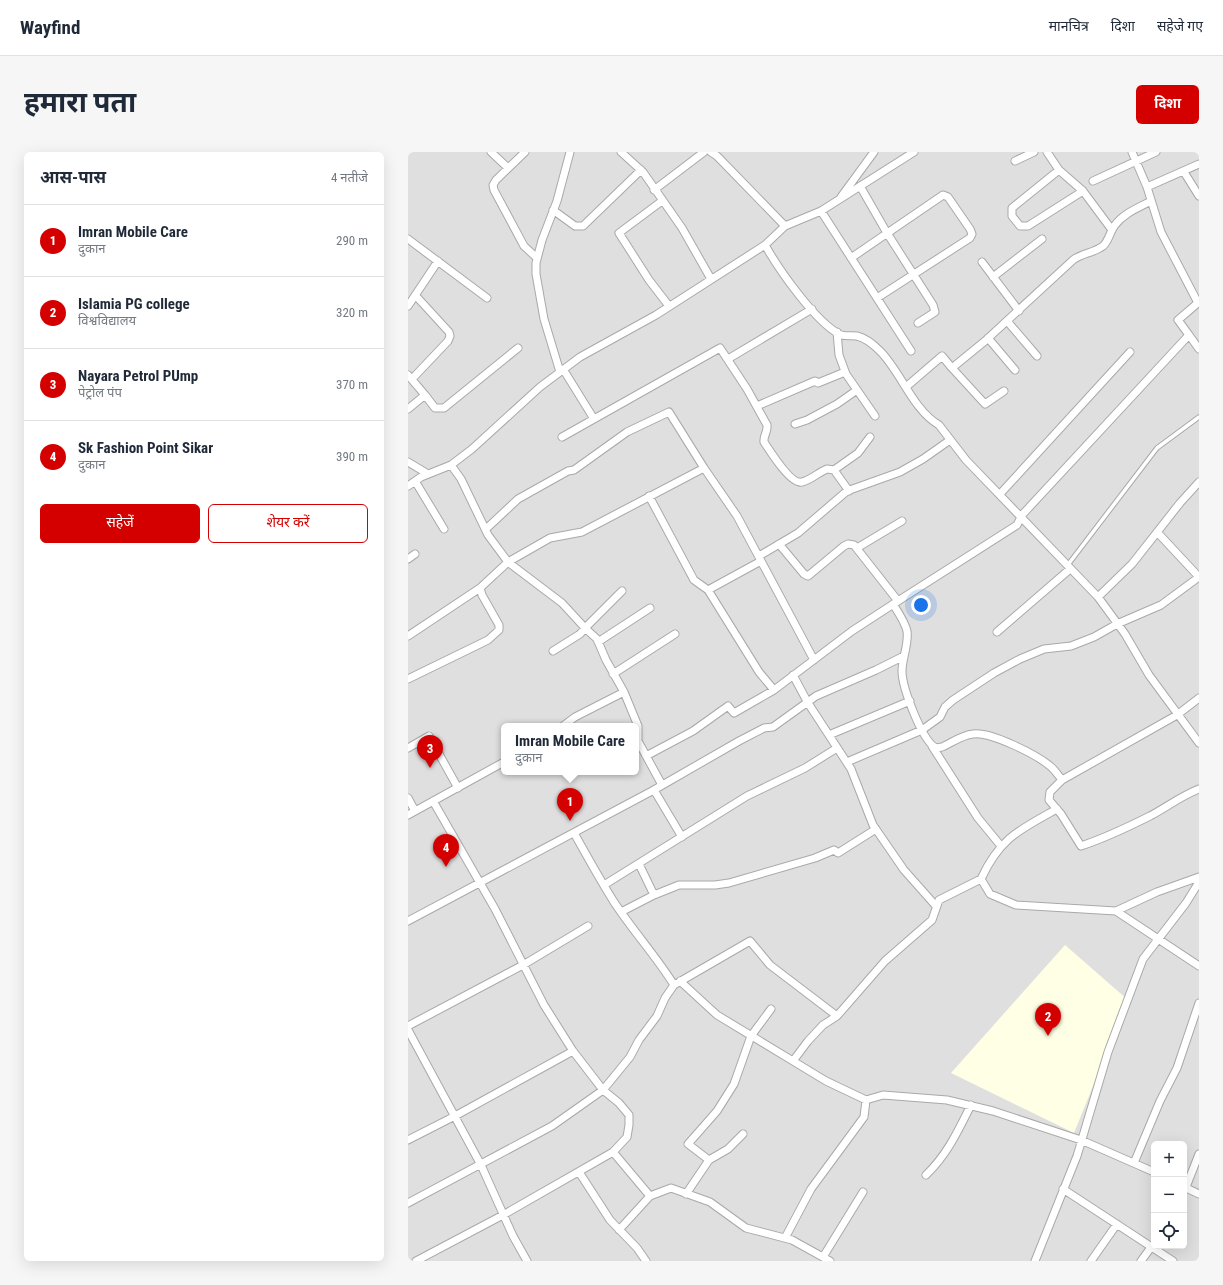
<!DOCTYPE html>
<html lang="hi">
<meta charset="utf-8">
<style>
:root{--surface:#fff;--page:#f6f6f7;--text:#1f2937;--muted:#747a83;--line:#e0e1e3;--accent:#d40000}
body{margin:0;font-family:"Roboto Condensed","Noto Sans Devanagari",sans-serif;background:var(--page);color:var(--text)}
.controls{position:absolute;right:12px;bottom:12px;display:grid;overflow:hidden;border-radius:6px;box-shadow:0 4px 16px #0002}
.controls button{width:36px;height:36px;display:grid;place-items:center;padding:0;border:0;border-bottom:1px solid var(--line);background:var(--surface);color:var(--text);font:20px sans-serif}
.you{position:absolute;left:513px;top:453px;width:14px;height:14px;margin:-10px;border:3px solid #fff;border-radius:50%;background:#1a73e8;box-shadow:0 0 0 6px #1a73e833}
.badge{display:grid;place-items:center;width:26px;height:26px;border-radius:50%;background:var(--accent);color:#fff;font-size:13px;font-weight:700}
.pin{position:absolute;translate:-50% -33px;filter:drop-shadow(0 1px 2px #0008)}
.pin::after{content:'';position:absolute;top:21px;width:14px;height:12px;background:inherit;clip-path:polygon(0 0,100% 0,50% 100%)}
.popup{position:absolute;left:93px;top:571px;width:138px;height:52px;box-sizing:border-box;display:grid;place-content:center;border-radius:6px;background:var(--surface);filter:drop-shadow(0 1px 3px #0005);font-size:13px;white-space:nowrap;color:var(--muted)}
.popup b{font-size:15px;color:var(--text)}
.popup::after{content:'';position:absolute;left:50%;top:100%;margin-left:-8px;border:8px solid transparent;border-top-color:var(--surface)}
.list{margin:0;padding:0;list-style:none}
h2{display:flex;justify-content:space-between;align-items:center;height:52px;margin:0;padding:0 16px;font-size:17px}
h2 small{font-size:13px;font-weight:400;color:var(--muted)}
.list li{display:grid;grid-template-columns:26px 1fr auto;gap:12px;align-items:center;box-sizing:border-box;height:72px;padding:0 16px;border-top:1px solid var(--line)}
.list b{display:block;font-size:15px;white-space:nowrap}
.list p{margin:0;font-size:13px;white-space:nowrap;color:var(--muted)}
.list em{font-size:13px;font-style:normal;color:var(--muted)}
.actions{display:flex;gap:8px;padding:12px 16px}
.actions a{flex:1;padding:9px 0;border:1px solid var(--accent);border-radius:6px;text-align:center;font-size:14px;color:var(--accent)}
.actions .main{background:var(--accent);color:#fff}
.icon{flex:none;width:22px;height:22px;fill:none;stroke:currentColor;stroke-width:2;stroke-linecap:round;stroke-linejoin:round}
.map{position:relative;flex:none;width:791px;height:1109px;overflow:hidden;border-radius:6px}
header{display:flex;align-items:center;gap:24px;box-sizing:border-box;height:56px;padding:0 20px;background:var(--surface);border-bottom:1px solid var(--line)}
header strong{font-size:19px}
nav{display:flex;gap:22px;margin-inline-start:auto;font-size:14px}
.intro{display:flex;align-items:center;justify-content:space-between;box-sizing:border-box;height:96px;padding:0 24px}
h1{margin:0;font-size:28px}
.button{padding:10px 18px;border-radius:6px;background:var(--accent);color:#fff;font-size:14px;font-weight:700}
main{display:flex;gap:24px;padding:0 24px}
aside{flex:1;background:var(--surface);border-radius:6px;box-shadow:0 4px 16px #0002}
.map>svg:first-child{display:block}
</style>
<header>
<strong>Wayfind</strong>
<nav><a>मानचित्र</a><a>दिशा</a><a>सहेजे गए</a></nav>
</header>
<div class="intro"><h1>हमारा पता</h1><a class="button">दिशा</a></div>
<main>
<aside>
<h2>आस-पास<small>4 नतीजे</small></h2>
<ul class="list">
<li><span class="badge">1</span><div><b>Imran Mobile Care</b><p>दुकान</p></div><em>290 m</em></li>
<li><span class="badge">2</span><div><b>Islamia PG college</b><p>विश्वविद्यालय</p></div><em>320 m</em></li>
<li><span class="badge">3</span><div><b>Nayara Petrol PUmp</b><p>पेट्रोल पंप</p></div><em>370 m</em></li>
<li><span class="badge">4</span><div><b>Sk Fashion Point Sikar</b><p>दुकान</p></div><em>390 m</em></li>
</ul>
<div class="actions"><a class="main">सहेजें</a><a>शेयर करें</a></div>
</aside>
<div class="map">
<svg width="791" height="1109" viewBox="0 0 791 1109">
<rect width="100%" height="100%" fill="#f2efe9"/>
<!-- residential -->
<path fill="#e0dfdf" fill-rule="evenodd" d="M 0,0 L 791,0 L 791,1109 L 0,1109 ZM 96,574 L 228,574 L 228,620 L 96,620 ZM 746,992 L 776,992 L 776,1094 L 746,1094 Z"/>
<!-- education -->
<path fill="#ffffe5" d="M 657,793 L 720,848 L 666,981 L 543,921 Z"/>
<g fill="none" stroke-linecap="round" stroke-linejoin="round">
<!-- service casing -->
<g stroke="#a9a9a9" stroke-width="5.5">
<path id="service" d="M 659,414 L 749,296 L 791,265"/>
</g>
<!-- minor casing -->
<g stroke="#a9a9a9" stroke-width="9">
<path id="minor" d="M 83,0 L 100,16
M 117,0 L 88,28 L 85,33 L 86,38 L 116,94 L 129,106
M 213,0 L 235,20 L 274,76 L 303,127
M 303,0 L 309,4 L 377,74
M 639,0 L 651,18 L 675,39 L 704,78
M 724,0 L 739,35 L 753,80 L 790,151
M 607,9 L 626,0
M 651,18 L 604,56 L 604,64 L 612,74 L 620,74 L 675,39
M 776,20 L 791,44
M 685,29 L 748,0
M 452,34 L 479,81 L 525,153 L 527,160 L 510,171
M 739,35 L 791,12
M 246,38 L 296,0
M 433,45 L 466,0
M 254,49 L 211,81 L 241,128 L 261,154
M 145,58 L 167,74 L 175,74 L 233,18
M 413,59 L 503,199
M 0,87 L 79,146
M 357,93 C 371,118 407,169 431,182 C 436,185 443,183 449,184 C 458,186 466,193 472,199 C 493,220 505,258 531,273 L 558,308 L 690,445 L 717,482 L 741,523 L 791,591
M 443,106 L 535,43 L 540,45 L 562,77 L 564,82 L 562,86 L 469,146
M 574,110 L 611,159
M 585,125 L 634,87
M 0,154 L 30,109
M 599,169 L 629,204
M 429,180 L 431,203 L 438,222 L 467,264
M 781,183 L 791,197
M 580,186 L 607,218
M 320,207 L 404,157
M 544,216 L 577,252 L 596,239
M 155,217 L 186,267
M 152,220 L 136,167 L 128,122 L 128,111 L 134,88 L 149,49 L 162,0
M 0,223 L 17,243 L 0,257
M 4,227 L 40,189 L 42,184 L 41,180 L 8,144
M 498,235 L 534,204 L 544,216 L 577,189 L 665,108 C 674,101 686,101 695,94 C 701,89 702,79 707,73 C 716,61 730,56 743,49
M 17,243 L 27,256 L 36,256 L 110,196
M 349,254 L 407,229 L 410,231 L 437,220
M 387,272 L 399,268 L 429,252 L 449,238
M 154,285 L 312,196 L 339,237 L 359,273 C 360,280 355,284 356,290 C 362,299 383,333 394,330 C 403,328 411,320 419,317 L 426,318 L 441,339
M 0,310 L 20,322
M 43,313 L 53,327 L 80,383 L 100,410 L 154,451 L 177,476 L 214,439
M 426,318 L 450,301 L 462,285
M 7,329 L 36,377
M 0,334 L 13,325 L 43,313 L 64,297 L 132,235 L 172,205 L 248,163 L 357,93 L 377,74 L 413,59 L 506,0
M 592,342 L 722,200
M 241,344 L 286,428 L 300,438
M 78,377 L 110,347 L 160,319 L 166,318 L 219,280 L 261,260 L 296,316
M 749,380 L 791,425
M 371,392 L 396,422 L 400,424 L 436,394 L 440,392 L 446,393 L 490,449
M 449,396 L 494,369
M 351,404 L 390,381 L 439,339 L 492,320 L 515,307 L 542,288
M 0,407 L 7,402
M 353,409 L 300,438 L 351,520 L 366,538
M 690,445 L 724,412 L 772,351 L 791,330
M 485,452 C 490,460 497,470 499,479 C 501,492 494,506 494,519 C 494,535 514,589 528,596 L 534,595 C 543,591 554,583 565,582 C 582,579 629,603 642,614 C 647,618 650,623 654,628
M 589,480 L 662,417
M 0,484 L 72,436
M 190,490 L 242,456
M 145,499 L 172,482 L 177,476 L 189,487 L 198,508 L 216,540 L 230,574 L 230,589 L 254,633
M 205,522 L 267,482
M 385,523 L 400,551 L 443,617 L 465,673 L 496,718 L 528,754
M 0,527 L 80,488 L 91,478 L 91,473 L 74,443 L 72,436 L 100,410 L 142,386 L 174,380 L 296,316 L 329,364 L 406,508
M 791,546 L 769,563 L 654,628 L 642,640 L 641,648 L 653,662 L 673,694 C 697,686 720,675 742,664 C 759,655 773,644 791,637
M 155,574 L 167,565 L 216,540
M 421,583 L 502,549
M 524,594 L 570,666 L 593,694
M 0,596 L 21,584 L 50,636
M 238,604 L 285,579 L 320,554 L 326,561 L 366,538 L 444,479 L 490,449 L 609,373 L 614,363 L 781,183 L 770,168 L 791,150
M 439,610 L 514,578 L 532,565 L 537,555 L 545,548 L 586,521 L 612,507 L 636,497 L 663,494 L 686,485 L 709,472 L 753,453 L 791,425
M 246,638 L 274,685
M 0,646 L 7,659
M 649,657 C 611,678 592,686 573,727 L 582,742 L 608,753 L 708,759 L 749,740 L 791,725
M 0,663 L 96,610
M 166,681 C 179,704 192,728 206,750 C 225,779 248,804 266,833
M 231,712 L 246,743 L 271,733 L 307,733 L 321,731 L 407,706 L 426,698 L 430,701 L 468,677
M 573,727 L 531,748 L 524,768 L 477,809 L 429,864 L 415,873 L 400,889 L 385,909 L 418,929 L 458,948 L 475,943 L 539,948 L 585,959 L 673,988 L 746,1020
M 196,733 L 339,644 L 397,616 L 429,596
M 708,759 L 791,814
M 213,760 L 246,743
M 0,769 L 244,639 L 331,589 L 356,576 L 365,575 L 408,544 L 468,518 L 496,504
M 272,829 L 309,863 L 385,909
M 0,874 L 115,813 L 180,774
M 0,878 L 73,1013 L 105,1084 L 119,1109
M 0,988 L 47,964 L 165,899
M 205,1000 L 242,1044
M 301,1008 L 320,997 L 335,982
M 726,1011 L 752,949 L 769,916 L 791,851
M 171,1020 L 202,1068 L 229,1096 L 238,1109
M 518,1023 C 539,1003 550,979 563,953
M 776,1035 L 791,1042
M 778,1035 L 791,1002
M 655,1037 L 765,1109
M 278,1042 L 301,1008 L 280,992 L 309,959 L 326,932 L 343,884 L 363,857
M 0,1051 L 144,974 L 195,938 L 222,905 L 231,888 L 249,864 L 257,846 L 266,833 L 342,789 L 362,813 L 429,864
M 211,1078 L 242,1044 L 263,1036 L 302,1050 L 338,1076 L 384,1088 L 422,1109
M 377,1086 L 403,1037 L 456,965 L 458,948
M 415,1105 L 455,1040
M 8,1109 L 95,1063 L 205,1000 L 219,985 L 221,973 L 221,963 L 211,951 L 195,938 L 165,899 L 136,853 L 87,757 L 25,649
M 627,1109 L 669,1004 L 700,900 L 735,807 L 778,751 L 791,730
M 683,1109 L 709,1072
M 733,1109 L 744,1094"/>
</g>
<!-- service -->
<use href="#service" stroke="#fff" stroke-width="3.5"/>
<!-- minor -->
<use href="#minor" stroke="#fff" stroke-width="7"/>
</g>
</svg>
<div class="controls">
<button>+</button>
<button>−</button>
<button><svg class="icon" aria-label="locate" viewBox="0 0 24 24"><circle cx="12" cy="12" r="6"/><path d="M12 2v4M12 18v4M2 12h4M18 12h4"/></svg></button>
</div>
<div class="you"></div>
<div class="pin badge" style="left:162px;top:669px">1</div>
<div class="popup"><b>Imran Mobile Care</b>दुकान</div>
<div class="pin badge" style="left:640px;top:884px">2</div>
<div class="pin badge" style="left:22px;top:616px">3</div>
<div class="pin badge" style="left:38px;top:715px">4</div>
</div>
</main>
